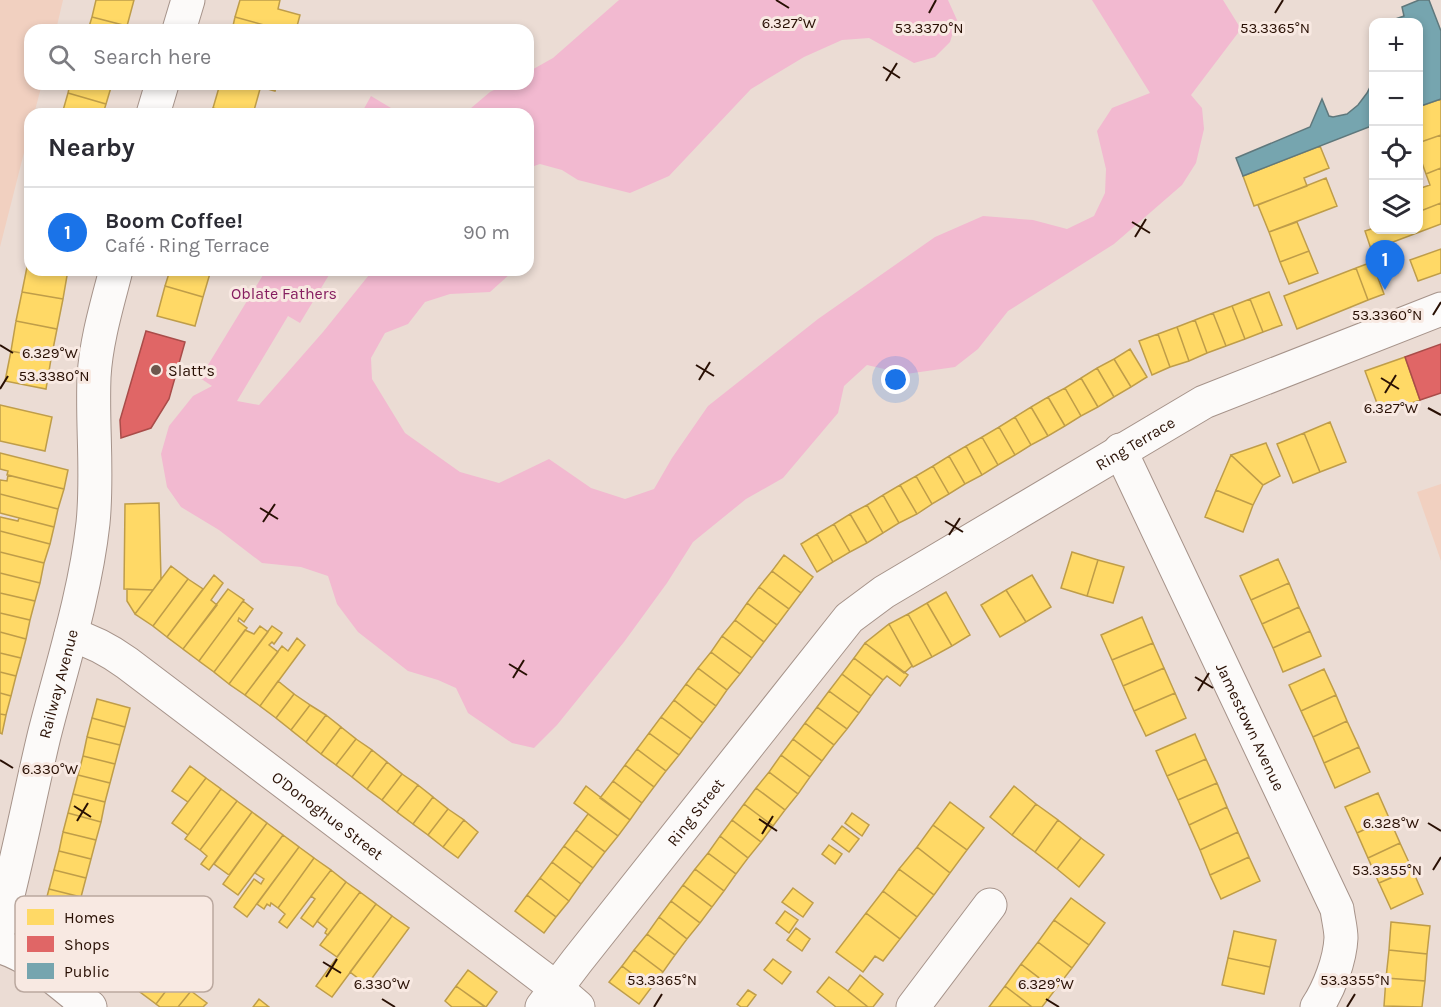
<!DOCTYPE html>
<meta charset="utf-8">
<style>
:root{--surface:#fff;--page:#f2f2f3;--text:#2b2b33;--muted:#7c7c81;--line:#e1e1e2;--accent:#1a73e8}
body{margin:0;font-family:Karla,sans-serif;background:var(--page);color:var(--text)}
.controls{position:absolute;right:18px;top:18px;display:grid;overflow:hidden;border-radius:12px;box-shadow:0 3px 9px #0003}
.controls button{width:54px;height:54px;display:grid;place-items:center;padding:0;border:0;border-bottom:2px solid var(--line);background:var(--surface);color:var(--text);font:30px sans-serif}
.you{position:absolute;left:896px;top:380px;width:21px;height:21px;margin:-15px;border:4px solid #fff;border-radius:50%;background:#1a73e8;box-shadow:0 0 0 9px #1a73e833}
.badge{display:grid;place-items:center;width:39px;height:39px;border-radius:50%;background:var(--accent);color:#fff;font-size:20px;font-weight:700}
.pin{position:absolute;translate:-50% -50px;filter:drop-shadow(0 2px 3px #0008)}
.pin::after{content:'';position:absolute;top:32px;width:21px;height:18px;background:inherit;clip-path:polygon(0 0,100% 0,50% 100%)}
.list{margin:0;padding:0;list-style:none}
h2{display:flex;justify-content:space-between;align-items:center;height:78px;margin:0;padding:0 24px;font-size:26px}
h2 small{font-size:20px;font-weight:400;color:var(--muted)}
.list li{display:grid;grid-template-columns:39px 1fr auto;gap:18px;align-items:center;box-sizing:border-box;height:90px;padding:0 24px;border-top:2px solid var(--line)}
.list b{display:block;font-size:22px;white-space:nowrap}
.list p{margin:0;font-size:20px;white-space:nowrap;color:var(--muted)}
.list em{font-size:20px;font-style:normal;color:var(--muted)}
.icon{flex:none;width:33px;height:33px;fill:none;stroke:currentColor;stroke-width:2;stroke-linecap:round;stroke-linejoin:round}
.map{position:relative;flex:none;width:1441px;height:1007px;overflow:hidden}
.search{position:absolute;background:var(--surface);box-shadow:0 3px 9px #0003;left:24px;top:24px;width:510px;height:66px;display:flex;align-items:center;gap:15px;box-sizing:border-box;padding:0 21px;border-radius:18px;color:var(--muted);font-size:22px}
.panel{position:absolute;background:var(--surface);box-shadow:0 3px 9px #0003;left:24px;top:108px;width:510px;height:168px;border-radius:18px}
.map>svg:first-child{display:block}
</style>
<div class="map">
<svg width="1441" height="1007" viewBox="0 0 1441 1007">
<rect width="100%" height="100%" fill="#ebdcd4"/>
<!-- built -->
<path fill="#f1d0c0" d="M 0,0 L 63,0 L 56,30 L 30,30 L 30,84 L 42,84 L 34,114 L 30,114 L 30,129 L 0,247 Z
M 1441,484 L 1441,561 L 1417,492 Z"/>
<!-- green -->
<path fill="#f2b9d0" d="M 619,0 L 948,0 L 957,20 L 950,42 L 935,57 L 914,63 L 869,38 L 842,40 L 804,57 L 751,89 L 669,176 L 630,193 L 578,180 L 562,170 L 540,164 L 528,168 L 528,114 L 464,114 L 490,92 L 506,84 L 528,84 L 528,72 L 553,58 Z
M 1092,0 L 1223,0 L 1241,29 L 1191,95 L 1202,108 L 1204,129 L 1196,163 L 1182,185 L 1114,244 L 1008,311 L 978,349 L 955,367 L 906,374 L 867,365 L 844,386 L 838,413 L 783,478 L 746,499 L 693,542 L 667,583 L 624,642 L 557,725 L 534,748 L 512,743 L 468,713 L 456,688 L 438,680 L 408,671 L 358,632 L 337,604 L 328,576 L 301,567 L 262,563 L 219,530 L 181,507 L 167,487 L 161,454 L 169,426 L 193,396 L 212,386 L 200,378 L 266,270 L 332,270 L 300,323 L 288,316 L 237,401 L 259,405 L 323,332 L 373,270 L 511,270 L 510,274 L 490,292 L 450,294 L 425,302 L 408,324 L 385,333 L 371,358 L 372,379 L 405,433 L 460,472 L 499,483 L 549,459 L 591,488 L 625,499 L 654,489 L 672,458 L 708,406 L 818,319 L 935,237 L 983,216 L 1033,220 L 1067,229 L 1094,216 L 1105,193 L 1106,169 L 1097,131 L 1112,108 L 1150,93 Z
M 371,96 L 401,114 L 361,114 Z"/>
<!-- homes -->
<path fill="#ffd966" stroke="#bf9d49" stroke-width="1.5" d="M 96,0 L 134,0 L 127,26 L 92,17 Z
M 240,0 L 280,0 L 278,9 L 300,15 L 296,30 L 282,30 L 235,17 Z
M 92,17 L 127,26 L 126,30 L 88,30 Z
M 235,17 L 282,30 L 232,30 Z
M 70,84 L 112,84 L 106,104 L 68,93 Z
M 220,84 L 241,84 L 260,89 L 253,114 L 234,114 L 213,108 Z
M 250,84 L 277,84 L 275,91 Z
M 68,93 L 106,104 L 103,114 L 62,114 Z
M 1441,99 L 1441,135 L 1418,143 L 1418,107 Z
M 213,108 L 234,114 L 212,114 Z
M 1441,135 L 1441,168 L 1426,174 L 1422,163 L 1418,164 L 1418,143 Z
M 1320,146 L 1329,168 L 1304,178 L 1307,186 L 1254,206 L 1243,176 Z
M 1441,168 L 1441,203 L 1418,212 L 1418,189 L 1430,185 L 1426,174 Z
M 1326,178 L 1337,206 L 1269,232 L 1258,205 Z
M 1441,203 L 1441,224 L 1385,245 L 1388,253 L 1374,258 L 1365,231 L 1374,228 L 1374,230 L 1418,230 L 1418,212 Z
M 1297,222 L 1309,251 L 1280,262 L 1269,232 Z
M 1441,249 L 1441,273 L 1418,281 L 1410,260 Z
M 1309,251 L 1318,273 L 1289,284 L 1280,262 Z
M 28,262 L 30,262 L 30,270 L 68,270 L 63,299 L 22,292 Z
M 1372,262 L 1384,294 L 1368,300 L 1356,268 Z
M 1356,268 L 1368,300 L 1297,329 L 1284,296 Z
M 170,270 L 211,270 L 203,297 L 165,286 Z
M 165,286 L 203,297 L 195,326 L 157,316 Z
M 22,292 L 63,299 L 57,329 L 16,321 Z
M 1269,292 L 1282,325 L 1263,332 L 1250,299 Z
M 1250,299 L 1263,332 L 1245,339 L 1232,306 Z
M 1232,306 L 1245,339 L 1226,346 L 1213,313 Z
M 1213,313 L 1226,346 L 1207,353 L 1195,320 Z
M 1195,320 L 1207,353 L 1189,361 L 1177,327 Z
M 16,321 L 57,329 L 51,359 L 11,351 Z
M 1177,327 L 1189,361 L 1170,367 L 1158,334 Z
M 1158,334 L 1170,367 L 1152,375 L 1139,341 Z
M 1130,349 L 1147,377 L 1131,387 L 1114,359 Z
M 11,351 L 51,359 L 46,389 L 5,381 Z
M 1405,357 L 1420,400 L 1381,414 L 1365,371 Z
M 1114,359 L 1131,387 L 1114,397 L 1097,368 Z
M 1097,368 L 1114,397 L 1098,407 L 1081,378 Z
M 1081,378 L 1098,407 L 1081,416 L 1065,388 Z
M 1065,388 L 1081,416 L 1065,426 L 1048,397 Z
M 1048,397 L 1065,426 L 1048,436 L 1031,407 Z
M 0,405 L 52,417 L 45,451 L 0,441 Z
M 1031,407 L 1048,436 L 1031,445 L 1015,417 Z
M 1015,417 L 1031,445 L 1015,455 L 999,427 Z
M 1330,422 L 1346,462 L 1320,472 L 1304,433 Z
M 999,427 L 1015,455 L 998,465 L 982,437 Z
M 1304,433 L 1320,472 L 1293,483 L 1277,444 Z
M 982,437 L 998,465 L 982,475 L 966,446 Z
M 1266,443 L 1280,476 L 1263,485 L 1231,455 Z
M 966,446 L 982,475 L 965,484 L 949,456 Z
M 0,453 L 68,470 L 64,489 L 7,475 L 8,471 L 0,469 Z
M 1231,455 L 1263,485 L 1253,505 L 1216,490 Z
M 949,456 L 965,484 L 949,494 L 933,466 Z
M 933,466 L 949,494 L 932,504 L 916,476 Z
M 8,475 L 64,489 L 58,509 L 0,494 L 0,480 L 7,481 Z
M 916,476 L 932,504 L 917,514 L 900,485 Z
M 900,485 L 917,514 L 899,523 L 883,495 Z
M 1216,490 L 1253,505 L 1243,532 L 1205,517 Z
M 0,494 L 58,509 L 54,527 L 0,513 Z
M 883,495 L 899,523 L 883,533 L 867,505 Z
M 159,503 L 161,579 L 153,590 L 124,589 L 125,504 Z
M 867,505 L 883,533 L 867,543 L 850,514 Z
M 850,514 L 867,543 L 850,552 L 834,524 Z
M 0,517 L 18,521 L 19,518 L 54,527 L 50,544 L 0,531 Z
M 834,524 L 850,552 L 833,562 L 817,534 Z
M 0,531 L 50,544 L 44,563 L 0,552 Z
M 817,534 L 833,562 L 817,572 L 801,544 Z
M 0,552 L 44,563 L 40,583 L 0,573 Z
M 1072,552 L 1098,560 L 1087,596 L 1061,588 Z
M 784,555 L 813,577 L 801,593 L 772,571 Z
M 1278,559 L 1289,583 L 1251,600 L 1240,576 Z
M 1098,560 L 1124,567 L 1113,603 L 1087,596 Z
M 171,566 L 188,579 L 153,626 L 135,614 Z
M 772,571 L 801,593 L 789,609 L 759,587 Z
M 0,573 L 40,583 L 35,601 L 0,593 Z
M 214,575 L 223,583 L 211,600 L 217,605 L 183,649 L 167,637 Z
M 1032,575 L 1051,607 L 1026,622 L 1006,590 Z
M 188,579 L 203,589 L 167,637 L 153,626 Z
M 1289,583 L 1299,607 L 1262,624 L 1251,600 Z
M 759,587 L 789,609 L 777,625 L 747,603 Z
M 127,589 L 153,590 L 135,614 L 127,601 Z
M 228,589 L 244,600 L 199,661 L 183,649 Z
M 1006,590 L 1026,622 L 1000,637 L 981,605 Z
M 946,592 L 970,635 L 952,646 L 927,603 Z
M 0,593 L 35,601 L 30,620 L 0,613 Z
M 243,601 L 253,609 L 244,622 L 239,618 L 238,621 L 247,628 L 214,672 L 199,661 Z
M 747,603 L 777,625 L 764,642 L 735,620 Z
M 927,603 L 952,646 L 932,657 L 908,614 Z
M 1299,607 L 1310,631 L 1273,648 L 1262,624 Z
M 0,613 L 30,620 L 26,639 L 0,632 Z
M 908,614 L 932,657 L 913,667 L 889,624 Z
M 1142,617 L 1153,643 L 1112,660 L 1101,635 Z
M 735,620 L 764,642 L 752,658 L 722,636 Z
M 889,624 L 912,666 L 904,673 L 865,643 Z
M 260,626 L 268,632 L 229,684 L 214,672 L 245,630 L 254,634 Z
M 272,626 L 282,633 L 274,644 L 272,642 L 269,645 L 278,652 L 245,695 L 229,684 Z
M 1310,631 L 1321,656 L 1283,672 L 1273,648 Z
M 0,632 L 26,639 L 21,658 L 0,653 Z
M 722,636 L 752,658 L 740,674 L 711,652 Z
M 297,638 L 305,645 L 260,706 L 245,695 L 282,646 L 288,651 Z
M 865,643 L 908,675 L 900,686 L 887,676 L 883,680 L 854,658 Z
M 1153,643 L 1164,668 L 1123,686 L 1112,660 Z
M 711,652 L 740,674 L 727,690 L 698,668 Z
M 0,653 L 21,658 L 16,676 L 0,672 Z
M 854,658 L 883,680 L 871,696 L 842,674 Z
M 698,668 L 727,690 L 716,706 L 686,684 Z
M 1164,668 L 1175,693 L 1134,711 L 1123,686 Z
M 1324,669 L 1336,695 L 1301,711 L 1289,685 Z
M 0,672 L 16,676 L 11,696 L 0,693 Z
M 842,674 L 871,696 L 859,713 L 829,691 Z
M 278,681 L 294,694 L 276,718 L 260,706 Z
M 686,684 L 716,706 L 703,723 L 674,700 Z
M 829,691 L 859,713 L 847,729 L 817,707 Z
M 0,693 L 11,696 L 6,715 L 0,714 Z
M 1175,693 L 1186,718 L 1146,736 L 1134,711 Z
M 294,694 L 310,705 L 291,730 L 276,718 Z
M 1336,695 L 1347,721 L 1313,737 L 1301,711 Z
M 97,699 L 130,708 L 125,727 L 92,718 Z
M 674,700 L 703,723 L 691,739 L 661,717 Z
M 310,705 L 326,715 L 306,742 L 291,730 Z
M 817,707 L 847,729 L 834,745 L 805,723 Z
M 0,714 L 6,715 L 2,734 L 0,733 Z
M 326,715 L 341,727 L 321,754 L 306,742 Z
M 661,717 L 691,739 L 679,755 L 649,733 Z
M 92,718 L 125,727 L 120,745 L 87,737 Z
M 1347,721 L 1359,747 L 1324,763 L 1313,737 Z
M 805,723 L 834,745 L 822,761 L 793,739 Z
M 341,727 L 356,739 L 336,765 L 321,754 Z
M 649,733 L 679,755 L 666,771 L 637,749 Z
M 1195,734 L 1206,759 L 1167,776 L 1156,751 Z
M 87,737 L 120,745 L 115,764 L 83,756 Z
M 356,739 L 372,750 L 352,777 L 336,765 Z
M 793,739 L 822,761 L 810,777 L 781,755 Z
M 1359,747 L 1370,772 L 1335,788 L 1324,763 Z
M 637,749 L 666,771 L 654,787 L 625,765 Z
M 372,750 L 387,762 L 367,789 L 352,777 Z
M 781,755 L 810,777 L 798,794 L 769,772 Z
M 83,756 L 115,764 L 110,783 L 78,775 Z
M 1206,759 L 1217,783 L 1178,800 L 1167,776 Z
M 387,762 L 402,774 L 382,800 L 367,789 Z
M 625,765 L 654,787 L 642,803 L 613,781 Z
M 190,766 L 206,778 L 188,802 L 172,791 Z
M 769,772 L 798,794 L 785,810 L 756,788 Z
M 402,774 L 418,785 L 397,812 L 382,800 Z
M 78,775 L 110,783 L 105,802 L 73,794 Z
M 206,778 L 221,789 L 188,835 L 172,823 Z
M 613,781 L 642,803 L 630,820 L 600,798 Z
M 1217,783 L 1227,807 L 1189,825 L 1178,800 Z
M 418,785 L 433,797 L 413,824 L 397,812 Z
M 586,786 L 630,820 L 618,836 L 574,803 Z
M 1014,786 L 1036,804 L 1012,835 L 990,817 Z
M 756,788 L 785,810 L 773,826 L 744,804 Z
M 221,789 L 237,801 L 200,850 L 185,839 Z
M 1378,793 L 1389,818 L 1357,833 L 1345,807 Z
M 73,794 L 105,802 L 101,822 L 68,813 Z
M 433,797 L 448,809 L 428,835 L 413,824 Z
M 237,801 L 252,812 L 209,870 L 201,864 L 207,856 L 200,850 Z
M 950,802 L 984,828 L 967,850 L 933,825 Z
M 744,804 L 773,826 L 761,842 L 732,820 Z
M 1036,804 L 1058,820 L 1035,852 L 1012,835 Z
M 1227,807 L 1238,832 L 1200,850 L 1189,825 Z
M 448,809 L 464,820 L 443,847 L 428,835 Z
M 252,812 L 267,823 L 229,875 L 214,864 Z
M 68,813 L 101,822 L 96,840 L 63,832 Z
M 852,813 L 869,825 L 862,836 L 845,823 Z
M 588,814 L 618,836 L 605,852 L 576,830 Z
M 1389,818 L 1400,843 L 1368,858 L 1357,833 Z
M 464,820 L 478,832 L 458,858 L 443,847 Z
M 732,820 L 761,842 L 748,858 L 720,836 Z
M 1058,820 L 1081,838 L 1057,869 L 1035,852 Z
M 267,823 L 283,835 L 238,895 L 223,884 Z
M 933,825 L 967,850 L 950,873 L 917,847 Z
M 842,826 L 859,839 L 849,852 L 832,839 Z
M 576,830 L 605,852 L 593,868 L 564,846 Z
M 63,832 L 96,840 L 91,859 L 59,851 Z
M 1238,832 L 1249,857 L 1210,875 L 1200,850 Z
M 283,835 L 299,847 L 247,917 L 234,907 L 254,879 L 261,884 L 264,879 L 255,873 Z
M 720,836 L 748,858 L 736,874 L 708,853 Z
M 1081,838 L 1104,855 L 1079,887 L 1057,869 Z
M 1400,843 L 1412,869 L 1379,883 L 1368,858 Z
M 829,845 L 842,854 L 835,864 L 822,854 Z
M 564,846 L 593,868 L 581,884 L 552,862 Z
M 299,847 L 314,858 L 278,908 L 271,903 L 270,906 L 267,904 L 264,909 L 257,904 Z
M 917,847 L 950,873 L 934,895 L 899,869 Z
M 59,851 L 91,859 L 86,878 L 54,870 Z
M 708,853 L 736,874 L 724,891 L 695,869 Z
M 1249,857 L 1260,881 L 1221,899 L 1210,875 Z
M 314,858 L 331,870 L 287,928 L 279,922 L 285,914 L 278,908 Z
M 552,862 L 581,884 L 569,901 L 540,878 Z
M 695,869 L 724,891 L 712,907 L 683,885 Z
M 899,869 L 934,895 L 917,917 L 883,891 Z
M 1412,869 L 1423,894 L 1391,909 L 1379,883 Z
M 54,870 L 86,878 L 81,897 L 49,889 Z
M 331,870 L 346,882 L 313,927 L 301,918 L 315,899 L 311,896 Z
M 540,878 L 569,901 L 556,917 L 527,895 Z
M 346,882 L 360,892 L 328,935 L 325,933 L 327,929 L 317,921 Z
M 683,885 L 712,907 L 700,923 L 671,901 Z
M 793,888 L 813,903 L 803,917 L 782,902 Z
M 49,889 L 81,897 L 76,917 L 44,908 Z
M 883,891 L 917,917 L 900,939 L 866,913 Z
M 360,892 L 376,904 L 337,957 L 320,945 Z
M 527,895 L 556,917 L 544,933 L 515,911 Z
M 1071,898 L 1105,923 L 1089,945 L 1054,920 Z
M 671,901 L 700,923 L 687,939 L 659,917 Z
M 376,904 L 392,916 L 332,997 L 316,986 Z
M 785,911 L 798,920 L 789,933 L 776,923 Z
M 866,913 L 900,939 L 883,961 L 875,956 L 863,972 L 836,952 Z
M 392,916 L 409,928 L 367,985 L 350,972 Z
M 659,917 L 687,939 L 675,955 L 647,934 Z
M 1054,920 L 1089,945 L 1072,968 L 1038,942 Z
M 1391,922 L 1430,926 L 1427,954 L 1389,950 Z
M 796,928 L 810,939 L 802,951 L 787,940 Z
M 1234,931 L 1276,940 L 1270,967 L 1228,958 Z
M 647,934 L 675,955 L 663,972 L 634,950 Z
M 1038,942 L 1072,968 L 1055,990 L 1021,964 Z
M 634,950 L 663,972 L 651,988 L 622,966 Z
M 1389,950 L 1427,954 L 1425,981 L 1386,978 Z
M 1228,958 L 1270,967 L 1264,994 L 1222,985 Z
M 773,959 L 791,972 L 782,984 L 764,970 Z
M 1021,964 L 1055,990 L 1042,1007 L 1032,1007 L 1005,986 Z
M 622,966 L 651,988 L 639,1004 L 609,982 Z
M 160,967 L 175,979 L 156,1004 L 140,992 Z
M 468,970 L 497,992 L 486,1007 L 456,986 Z
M 860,975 L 883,994 L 873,1007 L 868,1007 L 848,991 Z
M 829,977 L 848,991 L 868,1007 L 836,1007 L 817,992 Z
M 1386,978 L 1425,981 L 1422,1007 L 1384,1006 Z
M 175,979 L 191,991 L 178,1007 L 160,1007 L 156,1004 Z
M 456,986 L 485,1007 L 452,1007 L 445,1001 Z
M 1005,986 L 1032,1007 L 989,1007 Z
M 748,990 L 756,995 L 747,1007 L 741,1007 L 737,1004 Z
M 191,991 L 207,1003 L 203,1007 L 178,1007 Z
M 259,999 L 269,1007 L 253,1007 Z"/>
<!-- shops -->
<path fill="#e06666" stroke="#a94c49" stroke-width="1.5" d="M 146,331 L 185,342 L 169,399 L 151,428 L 121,438 L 120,420 Z
M 1441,344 L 1441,393 L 1420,400 L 1405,357 Z"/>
<!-- public -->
<path fill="#76a5af" stroke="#5f787c" stroke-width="1.5" d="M 1419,0 L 1429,0 L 1441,31 L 1441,99 L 1418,107 L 1418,22 L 1387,22 L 1404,16 L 1402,7 Z
M 1374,79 L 1374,125 L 1243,176 L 1236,158 L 1310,127 L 1322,99 L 1329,116 L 1333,117 L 1347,114 L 1358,105 L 1367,93 Z"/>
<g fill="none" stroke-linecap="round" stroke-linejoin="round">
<!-- street casing -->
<g stroke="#a6938a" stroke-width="35">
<g id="street">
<path d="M 179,30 L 188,0"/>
<path d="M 153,114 L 162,84"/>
<path id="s1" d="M 1120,450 L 1337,909 C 1338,918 1341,929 1341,938 C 1340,960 1329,989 1317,1007"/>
<path id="s2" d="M 71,635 C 93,641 109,650 127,663 L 556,988 L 578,1007"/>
<path id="s3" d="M 0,926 C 17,863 29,799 44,736 C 62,665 85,595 93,523 C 98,474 92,426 94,377 C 96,341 107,305 116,270"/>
<path d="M 0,947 C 30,954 65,988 90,1007"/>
<path id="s4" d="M 542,1007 L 577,961 L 849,618 L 884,592 L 1204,402 L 1441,309"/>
<path d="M 913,1007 L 990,905"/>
</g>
</g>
<!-- street -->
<use href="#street" stroke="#fcfaf9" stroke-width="33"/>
</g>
<!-- ticks -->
<path fill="none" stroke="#291004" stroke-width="2" d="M 776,0 L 789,8M 929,13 L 936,0M 1275,13 L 1283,0M 883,67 L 900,78M 886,81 L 897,63M 1132,222 L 1150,233M 1135,237 L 1146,219M 1433,315 L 1441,302M 0,345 L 13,353M 696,365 L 714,376M 1381,378 L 1399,389M 699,380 L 710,362M 0,389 L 8,376M 1385,393 L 1396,375M 1428,408 L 1441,415M 260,508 L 278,519M 945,521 L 963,532M 263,522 L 275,504M 949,535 L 960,518M 509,664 L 527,675M 1195,677 L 1213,688M 513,678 L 524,660M 1198,691 L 1209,673M 0,760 L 13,768M 74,806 L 91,817M 759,819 L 777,831M 77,821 L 88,803M 1428,823 L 1441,831M 762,834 L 773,816M 1433,870 L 1441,857M 323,962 L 341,973M 326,977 L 337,959M 382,999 L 395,1007M 1046,999 L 1059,1007M 654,1007 L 662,994M 1347,1007 L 1355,994"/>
<!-- markers -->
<circle fill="#6d574d" stroke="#f8e9e2" stroke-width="2" cx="156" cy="370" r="6"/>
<g text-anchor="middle" stroke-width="6" stroke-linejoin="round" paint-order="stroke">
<!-- park labels -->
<g font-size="16" fill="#861e60" stroke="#f8e9e2">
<text x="284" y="299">Oblate Fathers</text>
</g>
<!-- poi labels -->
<g font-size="16" fill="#291004" stroke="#f8e9e2" text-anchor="start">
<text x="168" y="376">Slatt’s</text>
</g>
<!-- street labels -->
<g font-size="16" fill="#291004" stroke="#f8e9e2">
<text dy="6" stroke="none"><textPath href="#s4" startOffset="831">Ring Terrace</textPath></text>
<text dy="6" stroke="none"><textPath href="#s3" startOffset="249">Railway Avenue</textPath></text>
<text dy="6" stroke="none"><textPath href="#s1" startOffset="306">Jamestown Avenue</textPath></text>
<text dy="6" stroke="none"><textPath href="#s4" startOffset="248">Ring Street</textPath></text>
<text dy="6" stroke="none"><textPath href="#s2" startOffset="315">O'Donoghue Street</textPath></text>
</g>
</g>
<!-- legend -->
<rect x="15" y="896" width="198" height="96" rx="9" fill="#f8e9e2" stroke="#baa89f" stroke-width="1.5"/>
<rect x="27" y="909" width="27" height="16" fill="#ffd966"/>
<rect x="27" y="936" width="27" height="16" fill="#e06666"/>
<rect x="27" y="963" width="27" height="16" fill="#76a5af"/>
<g font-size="16" fill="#291004">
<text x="64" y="923">Homes</text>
<text x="64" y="950">Shops</text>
<text x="64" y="977">Public</text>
</g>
<g font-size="15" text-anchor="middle" fill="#291004" stroke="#f8e9e2" stroke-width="6" stroke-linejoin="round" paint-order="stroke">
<text x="789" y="28">6.327°W</text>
<text x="929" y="33">53.3370°N</text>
<text x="1275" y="33">53.3365°N</text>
<text x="1387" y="320">53.3360°N</text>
<text x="50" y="358">6.329°W</text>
<text x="54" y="381">53.3380°N</text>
<text x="1391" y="413">6.327°W</text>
<text x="50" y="774">6.330°W</text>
<text x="1391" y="828">6.328°W</text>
<text x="1387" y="875">53.3355°N</text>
<text x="662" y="985">53.3365°N</text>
<text x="1355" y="985">53.3355°N</text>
<text x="382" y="989">6.330°W</text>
<text x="1046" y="989">6.329°W</text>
</g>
</svg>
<div class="controls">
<button>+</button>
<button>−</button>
<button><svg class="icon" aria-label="locate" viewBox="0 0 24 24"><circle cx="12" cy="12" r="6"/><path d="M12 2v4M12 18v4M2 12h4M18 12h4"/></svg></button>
<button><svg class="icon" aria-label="layers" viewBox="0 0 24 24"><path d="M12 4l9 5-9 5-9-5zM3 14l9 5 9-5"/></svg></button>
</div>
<div class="you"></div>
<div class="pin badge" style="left:1385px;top:290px">1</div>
<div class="search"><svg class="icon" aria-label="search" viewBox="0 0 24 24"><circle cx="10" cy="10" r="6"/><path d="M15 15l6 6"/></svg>Search here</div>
<section class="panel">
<h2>Nearby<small></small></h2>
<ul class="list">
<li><span class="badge">1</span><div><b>Boom Coffee!</b><p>Café · Ring Terrace</p></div><em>90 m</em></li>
</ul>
</section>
</div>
